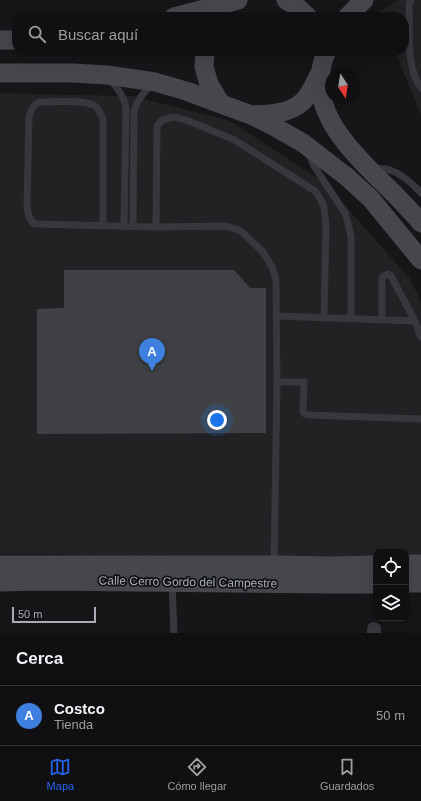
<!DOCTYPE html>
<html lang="es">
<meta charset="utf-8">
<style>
:root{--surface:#101012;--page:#19191b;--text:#f1f3f6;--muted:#9c9d9f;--line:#303032;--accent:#2563eb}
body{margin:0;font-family:Arial,sans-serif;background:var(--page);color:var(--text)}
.controls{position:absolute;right:12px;bottom:12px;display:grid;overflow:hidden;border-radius:8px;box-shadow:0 4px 16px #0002}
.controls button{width:36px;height:36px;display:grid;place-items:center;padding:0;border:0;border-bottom:1px solid var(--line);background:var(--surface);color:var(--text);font:20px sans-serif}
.compass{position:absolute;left:325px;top:68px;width:36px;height:36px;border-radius:50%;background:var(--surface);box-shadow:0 4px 16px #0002;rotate:168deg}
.scale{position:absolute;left:12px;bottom:10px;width:84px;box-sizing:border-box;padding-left:4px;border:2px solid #a8adb8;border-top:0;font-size:11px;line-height:14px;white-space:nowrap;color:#a8adb8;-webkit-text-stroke:3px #111113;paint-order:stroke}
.you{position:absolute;left:217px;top:420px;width:14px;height:14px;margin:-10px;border:3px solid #fff;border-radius:50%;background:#1a73e8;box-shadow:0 0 0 6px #1a73e833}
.badge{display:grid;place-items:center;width:26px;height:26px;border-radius:50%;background:var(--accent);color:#fff;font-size:13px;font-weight:700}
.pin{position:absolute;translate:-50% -33px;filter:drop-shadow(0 1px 2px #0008)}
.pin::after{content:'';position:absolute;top:21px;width:14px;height:12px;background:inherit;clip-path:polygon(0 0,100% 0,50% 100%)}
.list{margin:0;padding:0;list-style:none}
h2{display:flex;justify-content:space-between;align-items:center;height:52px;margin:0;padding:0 16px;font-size:17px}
h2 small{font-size:13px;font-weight:400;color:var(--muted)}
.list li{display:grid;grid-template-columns:26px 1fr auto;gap:12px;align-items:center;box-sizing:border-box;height:60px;padding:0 16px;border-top:1px solid var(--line)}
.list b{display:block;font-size:15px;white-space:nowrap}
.list p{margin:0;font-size:13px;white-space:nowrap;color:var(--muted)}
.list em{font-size:13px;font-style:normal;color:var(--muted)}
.icon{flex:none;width:22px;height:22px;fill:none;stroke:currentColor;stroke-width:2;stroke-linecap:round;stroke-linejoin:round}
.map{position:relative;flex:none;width:421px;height:633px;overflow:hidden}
.search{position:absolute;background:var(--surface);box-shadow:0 4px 16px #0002;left:12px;right:12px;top:12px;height:44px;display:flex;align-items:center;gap:10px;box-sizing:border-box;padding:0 14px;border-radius:16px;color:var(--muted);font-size:15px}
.sheet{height:112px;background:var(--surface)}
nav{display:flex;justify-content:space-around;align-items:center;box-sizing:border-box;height:56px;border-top:1px solid var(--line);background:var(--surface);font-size:11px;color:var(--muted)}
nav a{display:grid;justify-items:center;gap:2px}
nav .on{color:var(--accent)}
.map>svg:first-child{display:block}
</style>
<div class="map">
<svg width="421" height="633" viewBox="0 0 421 633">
<rect width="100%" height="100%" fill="#161618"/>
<!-- built -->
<path fill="#222225" d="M 398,0 L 421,0 L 421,115 L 395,51 L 404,51 L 404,17 L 381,17 L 379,12 Z
M 0,93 L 73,95 L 133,96 L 230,121 L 325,183 L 410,279 L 421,302 L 421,558 L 406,558 L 406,552 L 376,552 L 376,558 L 0,554 Z"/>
<!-- building -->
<path fill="#404145" d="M 64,270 L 234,270 L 250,288 L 266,288 L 266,433 L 37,434 L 37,309 L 64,308 Z"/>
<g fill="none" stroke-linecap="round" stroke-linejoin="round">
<!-- lane -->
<path stroke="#37383d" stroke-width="7" d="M 411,0 L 409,4 C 410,26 407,52 414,74 C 415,79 418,83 421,88
M 109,78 C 117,88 124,95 126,108 L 124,226
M 309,154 L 314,166 L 345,213 L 348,223 L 351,237 L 351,319
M 374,169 C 379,169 385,168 390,170 C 402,174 413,184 421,193
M 103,226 L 103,119 C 101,114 99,109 95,106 C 84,99 53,102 40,102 C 32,106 31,109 29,117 L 27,206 C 28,214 29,220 35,224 L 156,227 L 226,226 L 241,231 L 263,252 L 272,267 L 276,280 L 277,382 L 274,565
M 133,226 L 134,112 C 137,100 143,93 152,85
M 156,227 L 157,126 L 161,121 L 169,118 L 175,117 L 189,121 L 225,136 L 233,139 L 315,191 L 321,200 L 324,207 L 326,226 L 324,318
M 277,316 L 415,321
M 382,320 L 382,279 L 383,276 L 388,274 L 391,276 L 415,321 L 421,337
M 277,382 L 304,382 L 303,411 L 305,414 L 309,415 L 421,419
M 172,583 L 174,633"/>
<!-- street -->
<path stroke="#37383d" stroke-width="14" d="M 374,633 L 374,629"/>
<!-- secondary -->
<path stroke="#45474d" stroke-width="19" d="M 286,0 L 296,6 L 308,17
M 174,17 L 238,0
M 347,17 L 364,0
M 0,40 L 17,40
M 205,51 L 204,67 L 209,84 L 221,104
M 327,51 C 302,104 348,148 382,182 C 394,193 405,205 416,217 L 421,223
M 0,73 L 73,73 L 107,75 L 155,82 L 186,91 L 251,115 L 275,127 L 303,143 L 347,177 L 371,199 L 421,260
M 252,115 C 272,114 296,114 308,95 C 313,88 316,80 320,73
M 406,564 L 421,564
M 0,565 L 274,565 L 332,566 L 376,565
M 0,582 L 43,581 L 332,584 L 376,584
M 406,583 L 421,583"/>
</g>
<g text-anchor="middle" stroke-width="3.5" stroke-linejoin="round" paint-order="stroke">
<!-- street labels -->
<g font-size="12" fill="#a8adb8" stroke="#111113">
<text transform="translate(188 582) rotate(1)" y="4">Calle Cerro Gordo del Campestre</text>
</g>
</g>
</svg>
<div class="controls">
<button><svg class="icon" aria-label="locate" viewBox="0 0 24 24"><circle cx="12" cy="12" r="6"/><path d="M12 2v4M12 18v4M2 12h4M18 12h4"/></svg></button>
<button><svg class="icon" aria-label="layers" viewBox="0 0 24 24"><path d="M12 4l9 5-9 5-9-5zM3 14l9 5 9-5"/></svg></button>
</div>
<svg class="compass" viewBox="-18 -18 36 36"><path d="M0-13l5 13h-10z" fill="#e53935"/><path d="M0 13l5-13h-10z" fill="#9c9d9f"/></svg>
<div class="scale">50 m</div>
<div class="you"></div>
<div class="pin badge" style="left:152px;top:371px;background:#3f7fe0">A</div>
<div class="search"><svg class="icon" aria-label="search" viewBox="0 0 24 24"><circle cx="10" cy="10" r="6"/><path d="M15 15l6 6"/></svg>Buscar aquí</div>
</div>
<section class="sheet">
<h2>Cerca<small></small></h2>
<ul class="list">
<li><span class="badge" style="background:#3f7fe0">A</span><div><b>Costco</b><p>Tienda</p></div><em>50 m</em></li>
</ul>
</section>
<nav>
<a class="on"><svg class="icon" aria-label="map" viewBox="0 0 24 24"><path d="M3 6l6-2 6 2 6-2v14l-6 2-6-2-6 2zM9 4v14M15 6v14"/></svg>Mapa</a>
<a><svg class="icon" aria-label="directions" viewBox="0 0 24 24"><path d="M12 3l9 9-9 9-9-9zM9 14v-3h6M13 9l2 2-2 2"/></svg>Cómo llegar</a>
<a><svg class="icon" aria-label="saved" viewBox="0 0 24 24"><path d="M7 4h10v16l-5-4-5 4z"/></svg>Guardados</a>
</nav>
